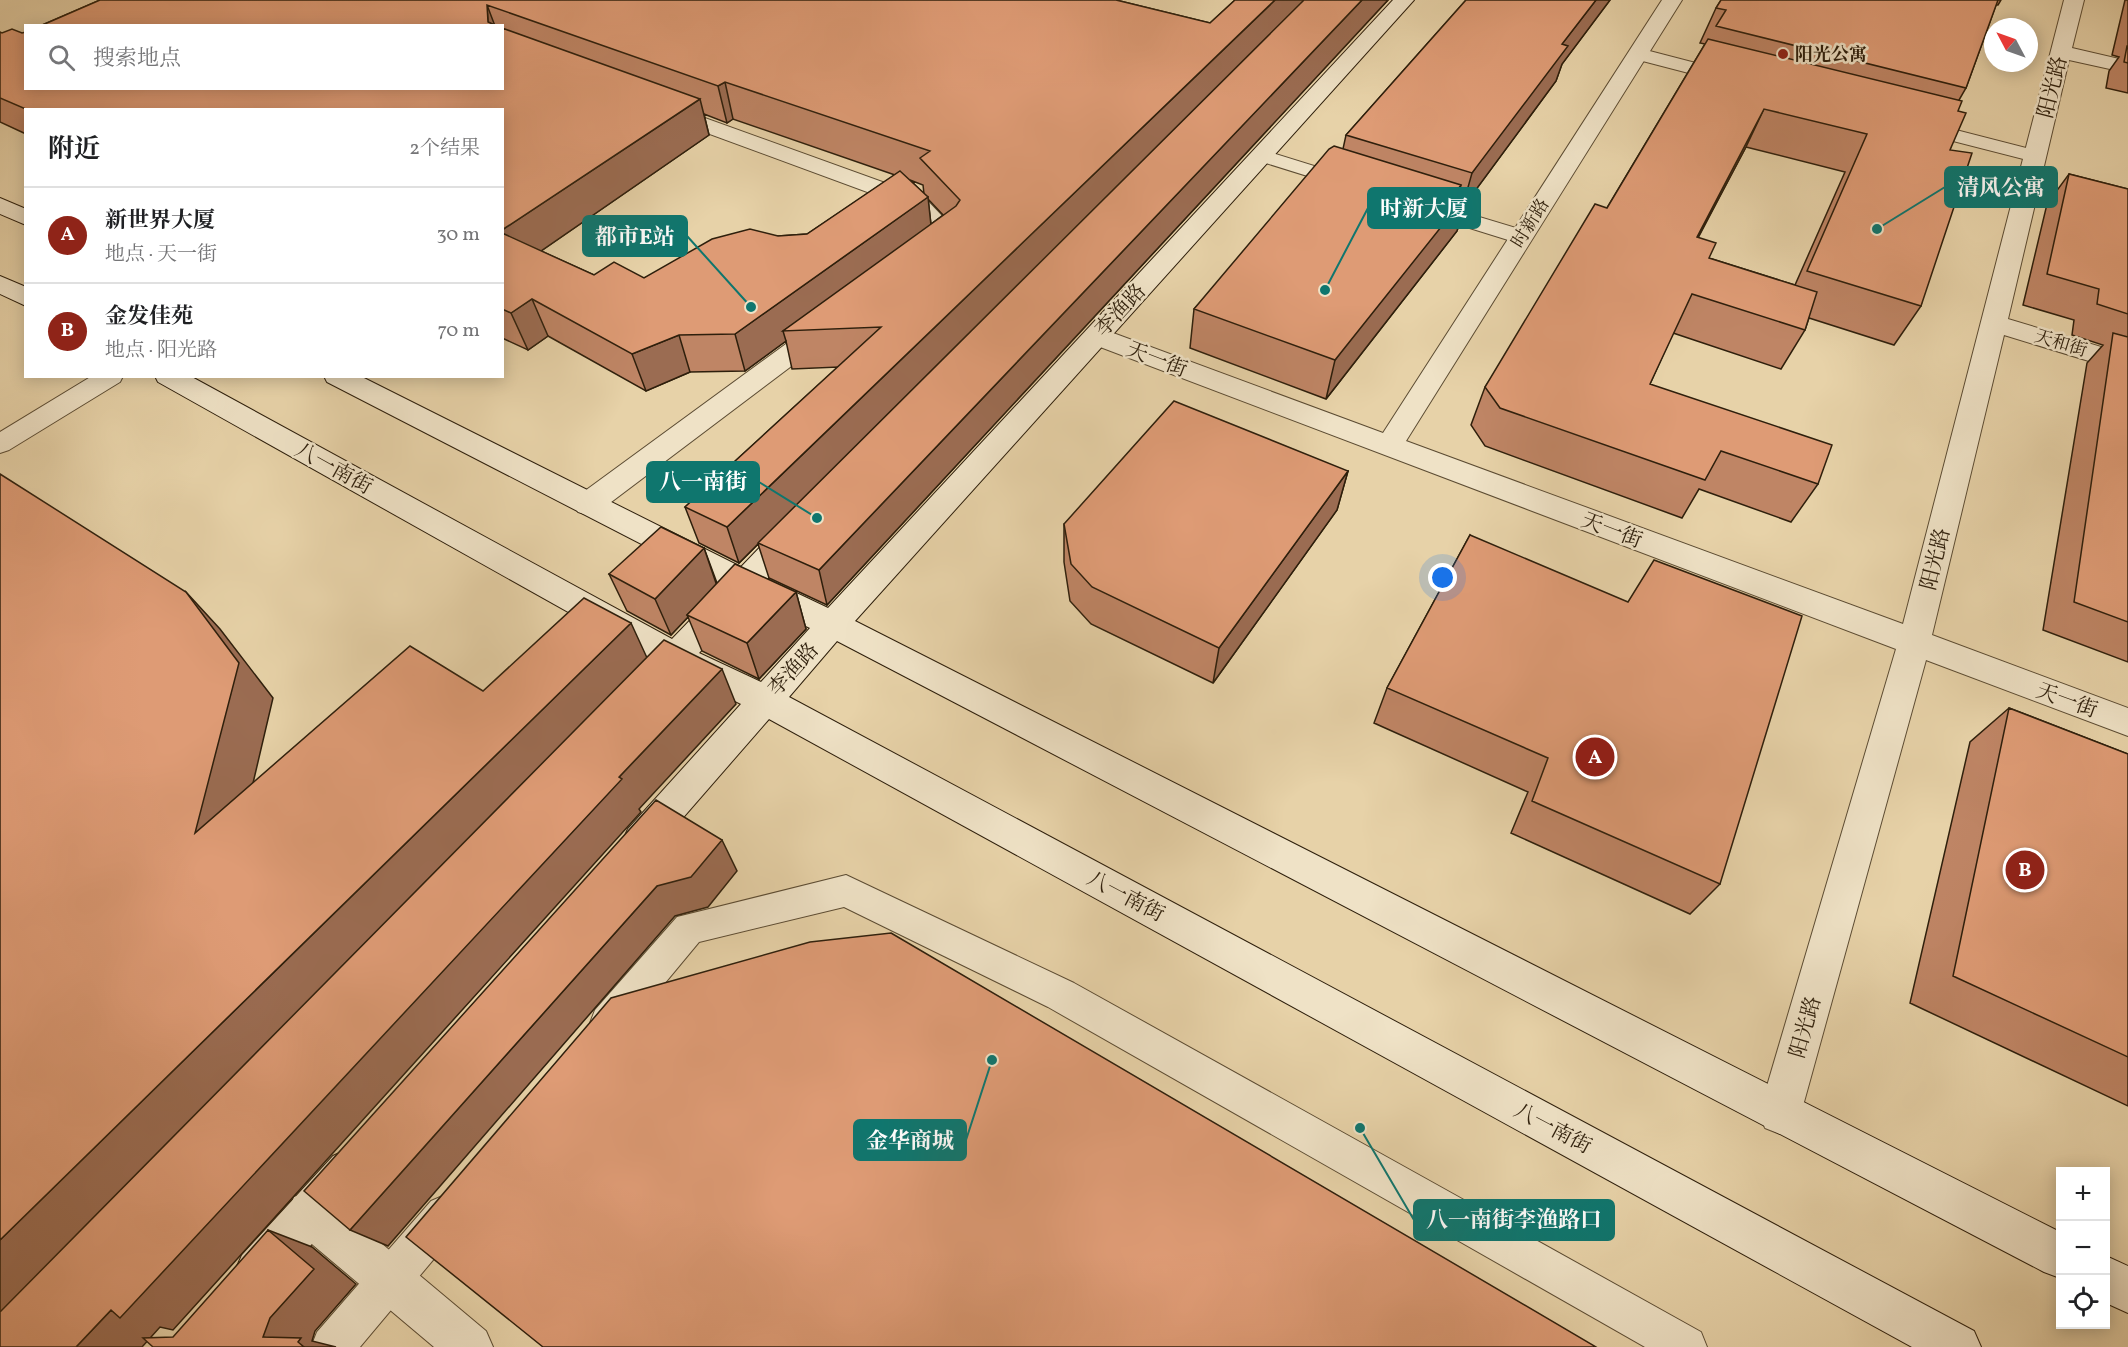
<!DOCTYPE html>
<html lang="zh">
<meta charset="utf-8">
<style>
:root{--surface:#fff;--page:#f6f6f6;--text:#202124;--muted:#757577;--line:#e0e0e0;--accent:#8f2418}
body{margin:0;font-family:Vollkorn,"Noto Serif SC",serif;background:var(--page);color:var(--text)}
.controls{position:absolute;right:18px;bottom:18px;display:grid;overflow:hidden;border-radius:0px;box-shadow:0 3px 15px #0003}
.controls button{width:54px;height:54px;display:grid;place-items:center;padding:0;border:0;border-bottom:2px solid var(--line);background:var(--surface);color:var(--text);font:30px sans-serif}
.compass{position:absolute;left:1984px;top:18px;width:54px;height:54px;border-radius:50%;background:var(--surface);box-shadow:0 3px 15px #0003;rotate:311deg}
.you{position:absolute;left:1443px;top:578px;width:21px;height:21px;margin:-15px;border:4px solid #fff;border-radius:50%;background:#1a73e8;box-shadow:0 0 0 9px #1a73e833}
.badge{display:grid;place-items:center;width:39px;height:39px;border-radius:50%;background:var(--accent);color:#fff;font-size:20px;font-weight:700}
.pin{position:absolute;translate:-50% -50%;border:3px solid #fff;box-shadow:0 2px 6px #0006}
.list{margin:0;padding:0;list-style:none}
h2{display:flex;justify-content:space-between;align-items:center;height:78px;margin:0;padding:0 24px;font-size:26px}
h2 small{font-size:20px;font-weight:400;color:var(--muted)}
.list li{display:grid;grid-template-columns:39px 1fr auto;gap:18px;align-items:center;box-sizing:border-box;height:96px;padding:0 24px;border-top:2px solid var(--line)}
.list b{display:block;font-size:22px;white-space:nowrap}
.list p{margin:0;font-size:20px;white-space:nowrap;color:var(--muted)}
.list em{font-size:20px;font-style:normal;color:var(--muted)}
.icon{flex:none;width:33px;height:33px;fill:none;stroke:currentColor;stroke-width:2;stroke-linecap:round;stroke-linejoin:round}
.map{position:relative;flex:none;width:2128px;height:1347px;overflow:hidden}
.search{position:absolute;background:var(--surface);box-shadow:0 3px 15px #0003;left:24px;top:24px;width:480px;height:66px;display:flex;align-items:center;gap:15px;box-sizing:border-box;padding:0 21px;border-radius:0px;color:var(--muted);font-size:22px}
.panel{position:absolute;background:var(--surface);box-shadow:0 3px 15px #0003;left:24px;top:108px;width:480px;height:270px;border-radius:0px}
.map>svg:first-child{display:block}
</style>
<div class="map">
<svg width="2128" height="1347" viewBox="0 0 2128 1347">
<rect width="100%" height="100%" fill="#e7d2a8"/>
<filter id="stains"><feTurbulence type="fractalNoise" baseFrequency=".00333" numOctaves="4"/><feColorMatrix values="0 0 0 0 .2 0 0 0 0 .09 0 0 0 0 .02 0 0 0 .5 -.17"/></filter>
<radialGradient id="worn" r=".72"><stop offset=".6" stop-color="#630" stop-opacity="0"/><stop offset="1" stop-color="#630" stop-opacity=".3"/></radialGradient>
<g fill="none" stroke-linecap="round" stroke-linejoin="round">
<!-- lane casing -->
<g stroke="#5c4c33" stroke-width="2">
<path id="lane" d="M 1638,48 L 1738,74 L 1741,78 L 1738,82 L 1731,84 L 1631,58 L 1629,54 L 1631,50 Z
M 1917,120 L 2042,152 L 2045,156 L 2042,160 L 2035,162 L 1910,130 L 1907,126 L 1910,122 Z
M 1263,150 L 1356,179 L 1360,183 L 1356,187 L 1349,189 L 1256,160 L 1253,156 L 1256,152 Z
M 1423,200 L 1529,232 L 1532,237 L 1529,242 L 1521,244 L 1415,211 L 1412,206 L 1415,201 Z
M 92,376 L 123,376 L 120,382 L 9,450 L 0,453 L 0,432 Z
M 846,875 L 1074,983 L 1701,1332 L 1707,1347 L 1645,1347 L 1048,1007 L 844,907 L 699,942 L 621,1036 L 608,1041 L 595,1036 L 590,1023 L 595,1010 L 677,917 Z
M 445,1195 L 459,1201 L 465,1215 L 459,1229 L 360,1347 L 311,1347 L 317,1332 L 431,1201 Z"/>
</g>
<!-- street casing -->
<g stroke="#5c4c33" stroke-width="2">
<path id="street" d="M 1662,0 L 1682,0 L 1406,441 L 1903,624 L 2064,0 L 2084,0 L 2072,48 L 2128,61 L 2128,73 L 2069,60 L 2008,319 L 2128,355 L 2128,373 L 2004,335 L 1932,635 L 2128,708 L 2128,736 L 1926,660 L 1801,1113 L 1795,1128 L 1780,1134 L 1765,1128 L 1759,1113 L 1896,649 L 1087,342 L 1083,336 L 1087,330 L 1096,328 L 1105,330 L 1383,433 Z
M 666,104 L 924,197 L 961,236 C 952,249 936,260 920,256 L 917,251 L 935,235 L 908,207 L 658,115 L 655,110 L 658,105 Z
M 825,320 L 834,322 L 838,328 L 834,334 L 598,512 L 588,515 L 578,512 L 573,504 L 578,496 L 816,322 Z
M 310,1191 L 326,1197 L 486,1331 L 493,1347 L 434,1347 L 294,1229 L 288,1213 L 294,1197 Z"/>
</g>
<!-- secondary casing -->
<g stroke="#2e1f0c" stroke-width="2">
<path id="secondary" d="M 1393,0 L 1414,0 L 855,621 L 2060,1232 L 2060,1278 L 2044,1272 L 837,641 L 789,697 L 1974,1331 L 1981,1347 L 1912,1347 L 769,719 L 654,851 L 641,856 L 628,851 L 623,840 L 628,829 L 741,704 L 679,673 C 670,684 663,685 649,680 L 645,671 L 652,659 L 158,382 L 155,376 L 190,376 L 672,639 L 723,586 L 327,382 L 324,376 L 360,376 L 741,567 L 784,522 L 795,519 L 806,522 L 810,530 L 806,538 L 767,579 L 828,608 ZM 749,599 L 810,628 L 761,682 L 699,653 Z
M 0,198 L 26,209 L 26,225 L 0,214 Z
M 0,276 L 26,287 L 26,306 L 0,294 Z
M 348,1149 L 363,1156 L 370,1171 L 363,1186 L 274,1287 L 258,1294 L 242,1287 L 235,1271 L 242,1255 L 333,1156 Z
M 2106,1256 L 2128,1266 L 2128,1313 L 2106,1303 Z"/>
</g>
<!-- lane -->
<use href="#lane" fill="#efe2c6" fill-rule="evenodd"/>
<!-- street -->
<use href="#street" fill="#efe2c6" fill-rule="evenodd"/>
<!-- secondary -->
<use href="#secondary" fill="#efe2c6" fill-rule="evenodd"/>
</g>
<!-- wall -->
<path fill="#bf8565" stroke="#2e1f0c" stroke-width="1.5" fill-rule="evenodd" d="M 100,0 L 1116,0 L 1210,23 L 1235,0 L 1388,0 L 827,605 L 769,578 L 758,544 L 739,563 L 699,543 L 685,507 L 838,367 L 792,369 L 786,341 L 745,371 L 690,372 L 646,391 L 548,336 L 528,350 L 502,338 L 502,110 L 26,110 L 26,134 L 0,122 L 0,32 L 26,88 L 502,88 L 502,26 L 40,26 ZM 704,114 L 727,123 L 733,119 L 895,175 L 807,234 L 778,236 L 644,278 L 594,275 L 541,251 L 709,135 ZM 910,180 L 923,185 L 924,194 ZM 928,199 L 943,215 L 931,224 Z
M 1466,0 L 1610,0 L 1562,64 L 1556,81 L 1466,203 L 1457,231 L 1326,399 L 1190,348 L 1194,309 L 1343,149 L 1346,135 Z
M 1721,0 L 2001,0 L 1998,5 L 1996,5 L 1966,88 L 1959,100 L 1958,111 L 1950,150 L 1921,306 L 1894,345 L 1809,318 L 1805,330 L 1781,369 L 1673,333 L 1650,384 L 1818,484 L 1791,522 L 1699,489 L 1682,518 L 1485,446 L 1471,425 L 1485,387 L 1607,208 L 1705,44 L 1700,43 L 1716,8 ZM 1746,147 L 1845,172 L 1795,285 L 1709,258 L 1698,237 Z
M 2125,0 L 2128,0 L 2128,93 L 2106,88 L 2109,71 L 2119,57 L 2112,55 Z
M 2069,174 L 2128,189 L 2128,662 L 2043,630 L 2087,363 L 2103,345 L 2072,335 L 2074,320 L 2023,305 L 2047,204 Z
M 1348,471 L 1337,510 L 1213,683 L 1091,624 L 1070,601 L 1064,562 L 1064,524 Z
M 1470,535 L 1720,884 L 1690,914 L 1511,833 L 1528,792 L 1374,723 L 1387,688 Z
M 704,548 L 717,583 L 796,592 L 806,629 L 759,679 L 702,651 L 688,617 L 671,635 L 627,611 L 609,574 Z
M 2009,708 L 2128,754 L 2128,1106 L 1910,1003 L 1970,742 Z"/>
<!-- shaded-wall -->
<path fill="#9b6c52" stroke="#2e1f0c" stroke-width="1.5" d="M 1275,0 L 1306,0 L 739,563 L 727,527 Z
M 1362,0 L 1388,0 L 827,605 L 819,570 Z
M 1596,0 L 1610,0 L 1562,64 L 1556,81 L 1466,203 L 1457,231 L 1326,399 L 1335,360 L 1461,185 L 1454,211 L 1465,198 L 1472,173 L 1562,44 Z
M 487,5 L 495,26 L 488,22 Z
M 725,82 L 733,119 L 727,123 L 718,86 Z
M 700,99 L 709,135 L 515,269 L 502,239 L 502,230 Z
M 1764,109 L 1746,147 L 1678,276 L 1697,237 Z
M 928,197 L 932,235 L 783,331 L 786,341 L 745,371 L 735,334 Z
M 532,299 L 548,336 L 528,350 L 511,313 Z
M 679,335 L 690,372 L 646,391 L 632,354 Z
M 1348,471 L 1337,510 L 1213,683 L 1219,648 Z
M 704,548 L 717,586 L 687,615 L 688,617 L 671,635 L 655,599 Z
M 186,592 L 220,629 L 273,698 L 234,864 L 195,833 Z
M 796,592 L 806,629 L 759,679 L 747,643 Z
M 631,623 L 648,660 L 0,1314 L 0,1240 Z
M 722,669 L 736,704 L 639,809 L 641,812 L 173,1330 L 160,1327 L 142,1347 L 76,1347 Z
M 722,840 L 737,871 L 708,907 L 675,916 L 388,1246 L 350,1230 L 657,886 Z
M 268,1230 L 312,1247 L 356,1284 L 315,1331 L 312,1341 L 336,1347 L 304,1347 L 263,1337 Z"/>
<!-- building -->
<path fill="#de9b75" stroke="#2e1f0c" stroke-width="1.5" d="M 100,0 L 1116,0 L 1210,23 L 1235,0 L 1275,0 L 727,527 L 685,507 L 881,327 L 783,331 L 956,206 L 960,200 L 920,158 L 930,151 L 725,82 L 718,86 L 487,5 L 488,22 L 497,26 L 40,26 Z
M 1304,0 L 1362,0 L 819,570 L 758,543 Z
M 1466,0 L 1596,0 L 1562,44 L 1568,46 L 1472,173 L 1346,135 Z
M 1721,0 L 1998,0 L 1966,88 L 1716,26 L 1726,10 L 1716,8 Z
M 502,28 L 700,99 L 502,230 L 502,110 L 28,110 L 0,98 L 0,32 L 2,33 L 12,29 L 22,33 L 26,32 L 26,88 L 502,88 Z
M 1708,39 L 1962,101 L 1958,111 L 1966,113 L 1950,150 L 1972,153 L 1921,306 L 1807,271 L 1867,134 L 1764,109 L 1697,237 L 1716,243 L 1709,258 L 1817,292 L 1805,330 L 1692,294 L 1650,384 L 1832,445 L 1818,484 L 1721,451 L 1705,480 L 1500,408 L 1485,387 L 1595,204 L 1607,208 Z
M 2127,46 L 2128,46 L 2128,63 L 2124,62 Z
M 1334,146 L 1461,185 L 1458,189 L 1469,192 L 1335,360 L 1194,309 L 1329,149 Z
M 900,171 L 928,197 L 735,334 L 679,335 L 632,354 L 532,299 L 511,313 L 502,309 L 502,233 L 594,275 L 614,262 L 644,278 L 712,239 L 750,229 L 778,236 L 807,234 Z
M 2069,174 L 2128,189 L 2128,314 L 2097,304 L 2099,289 L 2047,274 Z
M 2113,333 L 2128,337 L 2128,622 L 2074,602 Z
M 1174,401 L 1348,471 L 1219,648 L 1092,587 L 1071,564 L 1064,524 Z
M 0,474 L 186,592 L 239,663 L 195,833 L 410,646 L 483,691 L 584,598 L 631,623 L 0,1240 Z
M 661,527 L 704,548 L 655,599 L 609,574 Z
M 1470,535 L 1628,602 L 1654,560 L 1802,616 L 1720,884 L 1532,801 L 1548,758 L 1387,688 Z
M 735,564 L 796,592 L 747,643 L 687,615 Z
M 664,640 L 722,669 L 619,777 L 622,779 L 120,1318 L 111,1310 L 76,1347 L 0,1347 L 0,1312 Z
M 2009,708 L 2128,754 L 2128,1057 L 1953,976 Z
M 656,800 L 722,840 L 691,877 L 657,886 L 350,1230 L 304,1191 Z
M 891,933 L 1596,1347 L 543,1347 L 406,1237 L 611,998 L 810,942 Z
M 268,1230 L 314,1269 L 270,1318 L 263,1337 L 301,1338 L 298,1342 L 304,1347 L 153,1347 L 143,1338 L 173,1337 Z"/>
<!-- markers -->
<circle fill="#8f2418" stroke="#efe2c6" stroke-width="2" cx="1783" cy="54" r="6"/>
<g text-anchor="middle" stroke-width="5" stroke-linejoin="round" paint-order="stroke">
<!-- far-poi labels -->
<g font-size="18" font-weight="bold" fill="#2e1f0c" stroke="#efe2c6" text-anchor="start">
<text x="1795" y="60">阳光公寓</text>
</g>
<!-- far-street labels -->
<g font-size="18" fill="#2e1f0c" stroke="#efe2c6">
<text transform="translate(1530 223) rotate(-58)" y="6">时新路</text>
<text transform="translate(2061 343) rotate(17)" y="6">天和街</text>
</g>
<!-- street labels -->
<g font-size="21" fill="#2e1f0c" stroke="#efe2c6">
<text transform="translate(2052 87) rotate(-76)" y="7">阳光路</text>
<text transform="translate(1120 310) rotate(-47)" y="7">李渔路</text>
<text transform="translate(1157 359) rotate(21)" y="7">天一街</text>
<text transform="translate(334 468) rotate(29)" y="7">八一南街</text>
<text transform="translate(1612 530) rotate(21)" y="7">天一街</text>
<text transform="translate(1935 559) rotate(-76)" y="7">阳光路</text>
<text transform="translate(793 669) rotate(-48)" y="7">李渔路</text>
<text transform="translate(2067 700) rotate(20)" y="7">天一街</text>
<text transform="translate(1126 896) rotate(28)" y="7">八一南街</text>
<text transform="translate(1805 1027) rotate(-74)" y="7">阳光路</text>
<text transform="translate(1553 1128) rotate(28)" y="7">八一南街</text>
</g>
</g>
<!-- callouts -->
<path fill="none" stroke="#0f766e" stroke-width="2" d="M1877 229L1945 187M1325 290L1368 208M751 307L687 236M817 518L759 482M992 1060L966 1140M1360 1128L1414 1220"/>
<g fill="#0f766e" stroke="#efe2c6" stroke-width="2">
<circle cx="1877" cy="229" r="6"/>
<circle cx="1325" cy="290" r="6"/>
<circle cx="751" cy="307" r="6"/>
<circle cx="817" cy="518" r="6"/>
<circle cx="992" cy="1060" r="6"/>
<circle cx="1360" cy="1128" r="6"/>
</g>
<g fill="#0f766e" stroke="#0f766e" stroke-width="2">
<rect x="1945" y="167" width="112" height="40" rx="6"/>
<rect x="1368" y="188" width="112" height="40" rx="6"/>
<rect x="583" y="216" width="104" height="40" rx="6"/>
<rect x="647" y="462" width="112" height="40" rx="6"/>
<rect x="854" y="1120" width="112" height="40" rx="6"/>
<rect x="1414" y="1200" width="200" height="40" rx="6"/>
</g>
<g font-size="22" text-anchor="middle" font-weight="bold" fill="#fff">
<text x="2001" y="195">清风公寓</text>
<text x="1424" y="216">时新大厦</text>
<text x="635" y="244">都市E站</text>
<text x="703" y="489">八一南街</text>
<text x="910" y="1148">金华商城</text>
<text x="1514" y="1227">八一南街李渔路口</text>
</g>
<rect width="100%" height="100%" filter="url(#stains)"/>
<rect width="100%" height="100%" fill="url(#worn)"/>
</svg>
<div class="controls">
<button>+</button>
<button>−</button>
<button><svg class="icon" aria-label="locate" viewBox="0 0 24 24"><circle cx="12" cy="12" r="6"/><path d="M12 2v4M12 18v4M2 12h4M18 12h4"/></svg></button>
</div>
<svg class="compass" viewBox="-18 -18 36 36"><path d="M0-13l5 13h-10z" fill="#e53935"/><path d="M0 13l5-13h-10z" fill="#757577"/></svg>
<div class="you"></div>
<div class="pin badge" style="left:1595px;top:757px">A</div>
<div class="pin badge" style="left:2025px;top:870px">B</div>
<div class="search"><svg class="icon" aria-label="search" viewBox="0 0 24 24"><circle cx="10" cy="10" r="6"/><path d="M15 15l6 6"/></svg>搜索地点</div>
<section class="panel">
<h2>附近<small>2个结果</small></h2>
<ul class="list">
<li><span class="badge">A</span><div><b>新世界大厦</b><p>地点 · 天一街</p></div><em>30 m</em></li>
<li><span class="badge">B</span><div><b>金发佳苑</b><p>地点 · 阳光路</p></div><em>70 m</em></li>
</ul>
</section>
</div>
